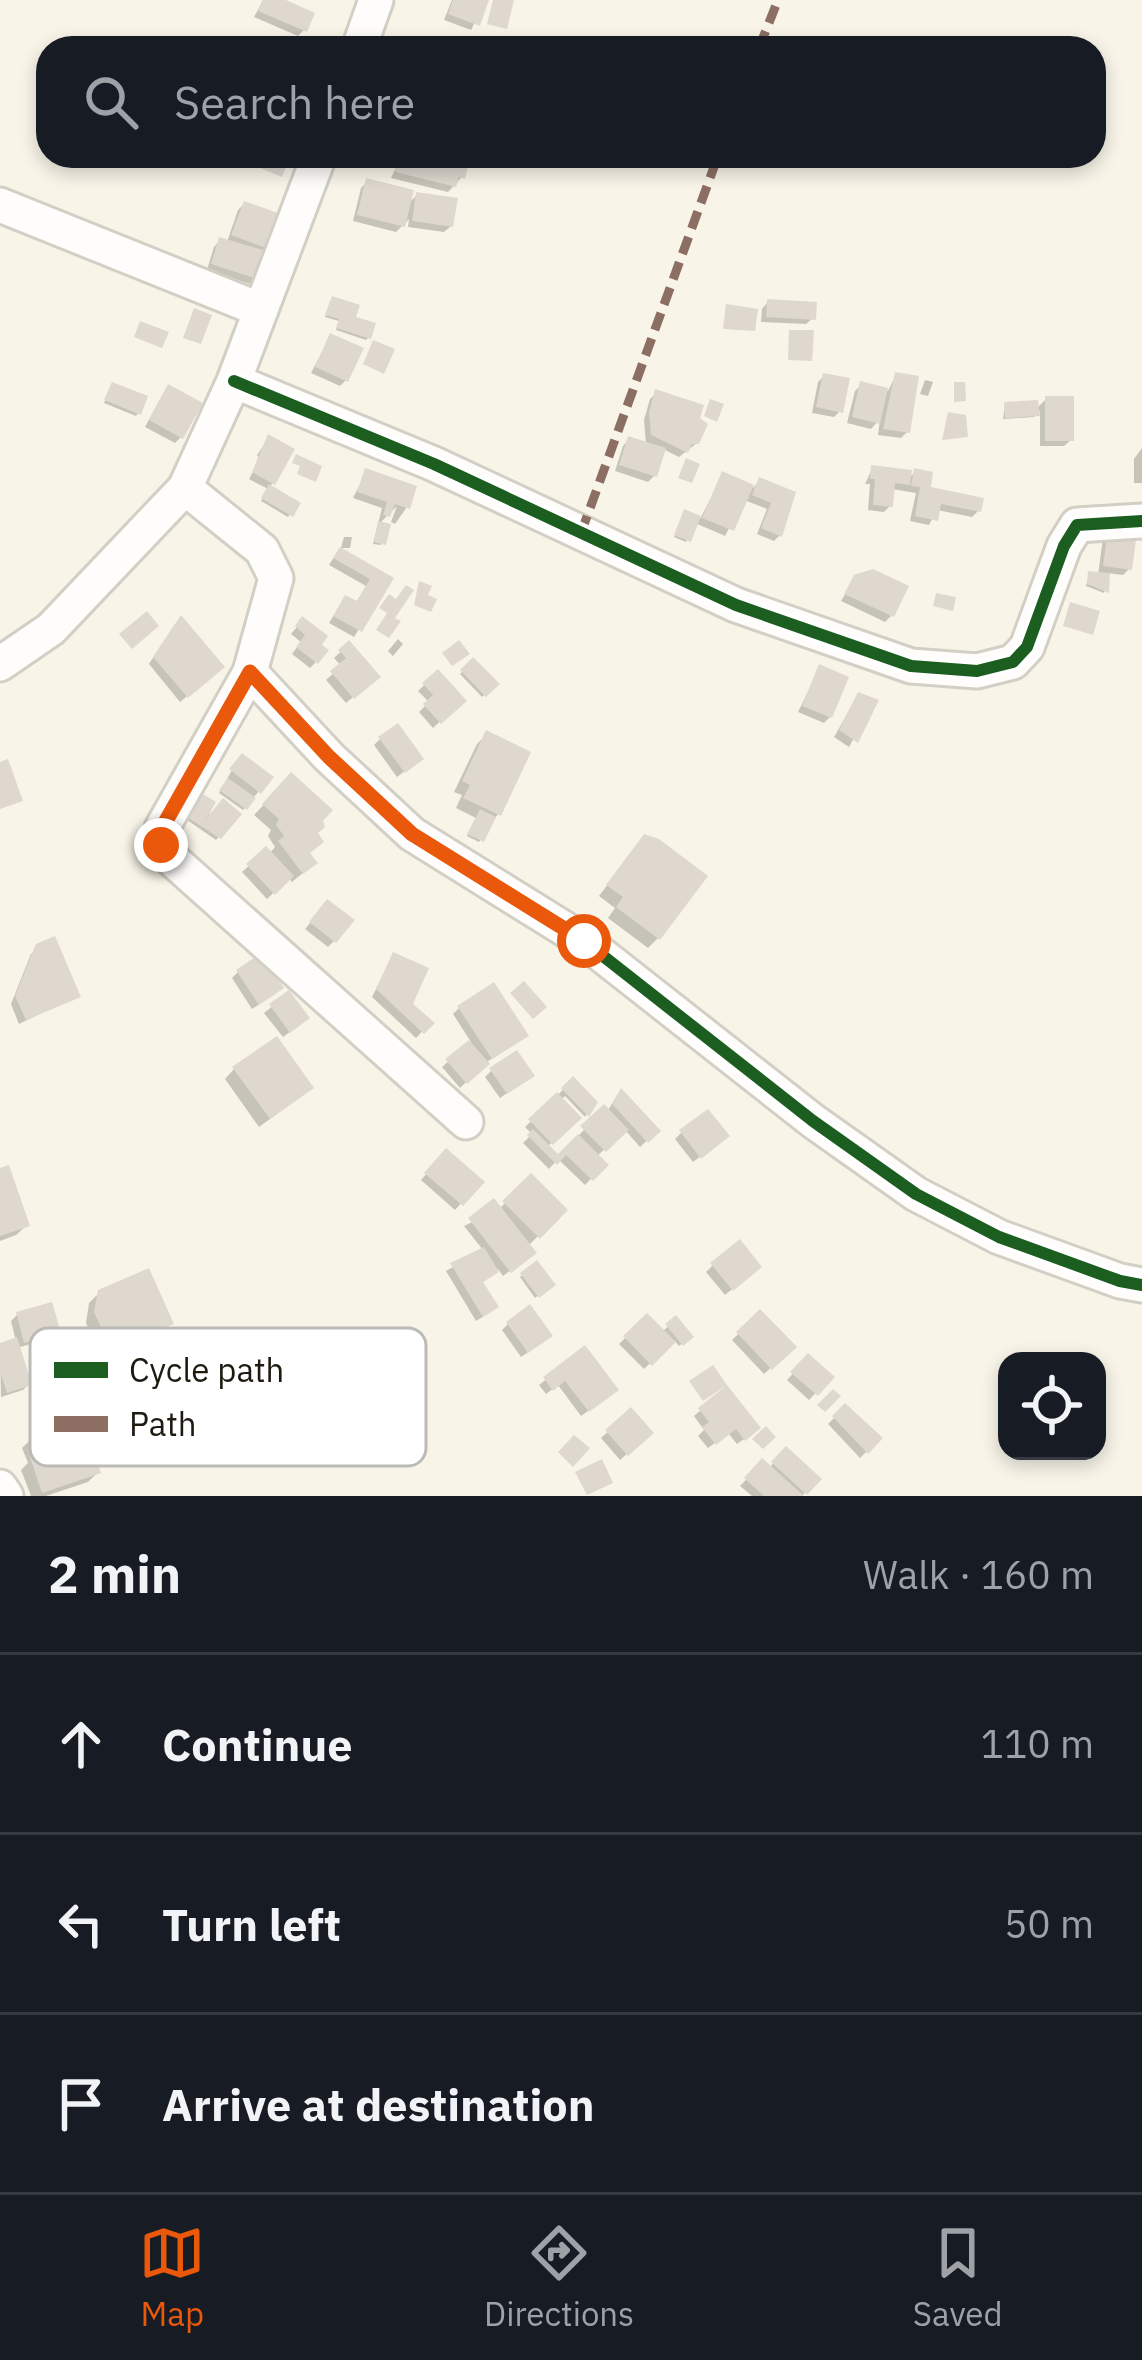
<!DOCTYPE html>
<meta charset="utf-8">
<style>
:root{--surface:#171b24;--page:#20242c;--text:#f1f3f6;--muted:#9ea1a6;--line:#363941;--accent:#ea580c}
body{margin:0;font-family:"IBM Plex Sans",sans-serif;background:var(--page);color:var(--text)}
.controls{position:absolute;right:36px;bottom:36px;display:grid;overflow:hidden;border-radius:24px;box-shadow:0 6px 18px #0003}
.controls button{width:108px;height:108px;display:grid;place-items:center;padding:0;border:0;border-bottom:3px solid var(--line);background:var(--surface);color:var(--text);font:60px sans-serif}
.stop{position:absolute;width:36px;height:36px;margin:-27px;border:9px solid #ea580c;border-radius:50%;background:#fff}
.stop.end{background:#ea580c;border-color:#fff;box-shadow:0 3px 12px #0008}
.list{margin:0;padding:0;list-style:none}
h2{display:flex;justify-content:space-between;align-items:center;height:156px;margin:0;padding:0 48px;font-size:51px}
h2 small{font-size:39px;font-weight:400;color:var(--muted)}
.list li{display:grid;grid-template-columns:78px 1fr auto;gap:36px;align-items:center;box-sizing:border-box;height:180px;padding:0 48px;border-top:3px solid var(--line)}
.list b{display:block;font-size:45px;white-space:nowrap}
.list em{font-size:39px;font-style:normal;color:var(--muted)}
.icon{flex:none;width:66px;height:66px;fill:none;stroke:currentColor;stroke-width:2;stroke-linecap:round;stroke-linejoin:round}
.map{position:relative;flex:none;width:1142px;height:1496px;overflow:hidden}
.search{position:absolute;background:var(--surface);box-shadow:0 6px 18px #0003;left:36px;right:36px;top:36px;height:132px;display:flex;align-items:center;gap:30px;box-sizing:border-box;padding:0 42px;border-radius:36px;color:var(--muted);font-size:45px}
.sheet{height:696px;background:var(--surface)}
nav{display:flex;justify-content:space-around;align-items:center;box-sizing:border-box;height:168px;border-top:3px solid var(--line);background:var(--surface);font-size:33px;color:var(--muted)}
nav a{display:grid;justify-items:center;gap:6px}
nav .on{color:var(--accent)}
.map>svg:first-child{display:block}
</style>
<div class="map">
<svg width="1142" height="1496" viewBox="0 0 1142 1496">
<rect width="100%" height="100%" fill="#f8f4e8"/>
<!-- shadow -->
<path fill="#0003" d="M 263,0 L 278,0 L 304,30 L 298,36 L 254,17 Z
M 452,0 L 486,0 L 471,30 L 444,20 Z
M 464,156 L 462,177 L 448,192 L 391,178 L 401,157 Z
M 367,182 L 407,205 L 417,195 L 451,226 L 444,232 L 408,227 L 409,219 L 396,232 L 353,221 L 361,188 Z
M 244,204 L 286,219 L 253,285 L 207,270 L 214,247 L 220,240 L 227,242 L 238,210 Z
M 330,302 L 352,319 L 368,338 L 366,340 L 336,330 L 339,321 L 325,317 Z
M 768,302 L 813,318 L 806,324 L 761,322 L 762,309 Z
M 330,337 L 346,380 L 340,386 L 311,373 Z
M 896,375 L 907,432 L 901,438 L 878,435 L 880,419 L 871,429 L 847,423 L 855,391 L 861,385 L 888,391 Z
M 824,376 L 840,411 L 834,417 L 812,413 L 818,382 Z
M 925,380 L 933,382 L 928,396 L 920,394 Z
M 111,387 L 138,413 L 136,416 L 104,403 Z
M 656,393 L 697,443 L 679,457 L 663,449 L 655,475 L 648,482 L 615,471 L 623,446 L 629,439 L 646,445 L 644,420 L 650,399 Z
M 163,394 L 181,437 L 175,443 L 145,427 Z
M 1046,399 L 1071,440 L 1064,446 L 1040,446 L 1040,411 L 1034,417 L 1003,419 L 1005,405 L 1036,409 Z
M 269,438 L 273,483 L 269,487 L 297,504 L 288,517 L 261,501 L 268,489 L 249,479 L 260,459 L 257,455 Z
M 1142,448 L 1142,483 L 1134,483 L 1134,459 Z
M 872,469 L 907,480 L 915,472 L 927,490 L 978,511 L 972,517 L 937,510 L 929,525 L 910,521 L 916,493 L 892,489 L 890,506 L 884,512 L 868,510 L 870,484 L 865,484 Z
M 366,472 L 407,507 L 395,524 L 391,522 L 397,506 L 379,524 L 381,545 L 373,544 L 382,508 L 353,498 Z
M 723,475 L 753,488 L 759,481 L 792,494 L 780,535 L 774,541 L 757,534 L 767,509 L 744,500 L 725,536 L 695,523 L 686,542 L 674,537 L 685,513 L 700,519 Z
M 1109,532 L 1129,569 L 1123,575 L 1107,573 L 1104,593 L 1086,586 L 1089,574 L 1098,575 L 1103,538 Z
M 344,537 L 352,537 L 350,548 L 341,548 Z
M 334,557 L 390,579 L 354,637 L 329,623 L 340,605 L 355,604 L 366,586 L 329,565 Z
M 855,578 L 891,616 L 885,622 L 841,601 Z
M 303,620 L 316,662 L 310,668 L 292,654 L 301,642 L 291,634 Z
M 175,624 L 215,673 L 180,702 L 149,664 Z
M 398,639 L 403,644 L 393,656 L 388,651 Z
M 349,644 L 377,677 L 346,703 L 326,680 L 341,666 L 334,658 Z
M 473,661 L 496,684 L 482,697 L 460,674 Z
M 820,667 L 830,717 L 824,723 L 798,712 Z
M 437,673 L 463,700 L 433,728 L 419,712 L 429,702 L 418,691 Z
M 858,695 L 875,701 L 849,747 L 834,737 Z
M 487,734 L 498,814 L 479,842 L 467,836 L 476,818 L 456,808 L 462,795 L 454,792 L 477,744 Z
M 380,739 L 414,764 L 397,777 L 374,745 Z
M 236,763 L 270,778 L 243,810 L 219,793 Z
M 291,776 L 320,820 L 304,872 L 292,882 L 289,878 L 267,899 L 242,872 L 266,850 L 269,854 L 275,847 L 268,836 L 271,830 L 254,815 Z
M 200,799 L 213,804 L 207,821 L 238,814 L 216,840 L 187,820 Z
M 635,848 L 658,938 L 648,948 L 608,918 L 615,908 L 599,896 Z
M 322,909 L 334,941 L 328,947 L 305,929 Z
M 38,947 L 77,996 L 19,1024 L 11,1004 L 31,954 Z
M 393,955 L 410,1005 L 430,1023 L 416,1038 L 372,997 Z
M 238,972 L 275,994 L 252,1009 L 232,978 Z
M 288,994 L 301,1024 L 283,1037 L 264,1013 Z
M 459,1008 L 519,1042 L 485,1063 L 460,1088 L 442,1067 L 471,1042 L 453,1014 Z
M 234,1069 L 300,1097 L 259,1127 L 225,1079 Z
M 491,1071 L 525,1081 L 500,1098 L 485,1077 Z
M 573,1080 L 594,1102 L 585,1117 L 565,1096 L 561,1100 L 578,1118 L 547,1147 L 558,1158 L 604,1108 L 607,1112 L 616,1097 L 657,1131 L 640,1147 L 625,1130 L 593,1160 L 604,1165 L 585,1185 L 558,1159 L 549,1169 L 523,1143 L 532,1134 L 525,1127 Z
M 681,1133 L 720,1142 L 693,1162 L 675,1139 Z
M 446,1152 L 480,1182 L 455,1210 L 421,1180 Z
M 0,1171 L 26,1226 L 16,1235 L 0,1241 Z
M 531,1177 L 564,1210 L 528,1246 L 527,1258 L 503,1276 L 498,1269 L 480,1283 L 489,1313 L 476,1321 L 446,1271 L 483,1250 L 464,1226 L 499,1209 Z
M 536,1264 L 552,1284 L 535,1298 L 520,1277 Z
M 712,1266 L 752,1273 L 725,1295 L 706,1272 Z
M 100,1292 L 170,1323 L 160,1333 L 101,1358 L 86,1323 L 89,1303 Z
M 760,1313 L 793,1347 L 764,1374 L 732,1340 Z
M 17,1315 L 57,1332 L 51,1338 L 17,1348 L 29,1383 L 36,1375 L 69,1395 L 62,1401 L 39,1409 L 31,1382 L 23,1390 L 1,1397 L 0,1346 L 16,1341 L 11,1321 Z
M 647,1317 L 662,1332 L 676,1319 L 690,1337 L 679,1346 L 674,1340 L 644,1369 L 619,1344 Z
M 508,1324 L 543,1342 L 521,1357 L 502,1330 Z
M 585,1349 L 609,1396 L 581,1416 L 558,1385 L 546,1394 L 539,1385 Z
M 808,1357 L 831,1377 L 809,1400 L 787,1380 Z
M 726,1389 L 751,1434 L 737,1444 L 728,1433 L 708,1448 L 698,1436 L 704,1430 L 694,1416 Z
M 845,1407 L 879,1439 L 860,1458 L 828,1424 Z
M 630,1412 L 650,1433 L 620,1460 L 601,1438 Z
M 32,1438 L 98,1472 L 88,1482 L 46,1496 L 31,1496 L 21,1470 L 28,1463 L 22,1448 Z
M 786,1450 L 817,1479 L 802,1496 L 752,1496 L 740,1486 L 763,1462 L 769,1468 Z"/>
<!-- building -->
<path fill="#ded8cf" d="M 263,0 L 286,0 L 315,13 L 307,32 L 258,11 Z
M 453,0 L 489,0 L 480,26 L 448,14 Z
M 493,0 L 514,0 L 507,29 L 487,24 Z
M 265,156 L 290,156 L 282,177 L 260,168 Z
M 399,156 L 470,156 L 465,179 L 459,177 L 456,187 L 395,172 Z
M 366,178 L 414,190 L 405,227 L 357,215 Z
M 416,192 L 458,198 L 453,227 L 412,221 Z
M 244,201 L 289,217 L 277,252 L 231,235 Z
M 219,237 L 270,252 L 261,280 L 211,264 Z
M 332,296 L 360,305 L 356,317 L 376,323 L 371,339 L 336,328 L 339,319 L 325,315 Z
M 767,299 L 817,302 L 816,320 L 766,317 Z
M 726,304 L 758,309 L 755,331 L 723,329 Z
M 194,308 L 212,315 L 201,344 L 183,338 Z
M 140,321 L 169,332 L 162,348 L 134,337 Z
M 789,330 L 814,330 L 812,361 L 788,360 Z
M 330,333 L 364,348 L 348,382 L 315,367 Z
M 373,340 L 395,349 L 384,374 L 363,364 Z
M 895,372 L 919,376 L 910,433 L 883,429 Z
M 823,373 L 850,378 L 843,413 L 816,407 Z
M 860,381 L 888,388 L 880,424 L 852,417 Z
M 112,382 L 148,396 L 141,415 L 104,400 Z
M 954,382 L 965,382 L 966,401 L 954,402 Z
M 168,384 L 203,403 L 183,439 L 149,420 Z
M 655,389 L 704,405 L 700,418 L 708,424 L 699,444 L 692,444 L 688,453 L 651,435 L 649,412 Z
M 1045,396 L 1074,396 L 1074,441 L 1045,441 Z
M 710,399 L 724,404 L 717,422 L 704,416 Z
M 1038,400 L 1040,416 L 1005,418 L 1004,402 Z
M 948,412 L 966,415 L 968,437 L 942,440 Z
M 268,434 L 295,449 L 275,485 L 252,472 Z
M 628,436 L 666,448 L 657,477 L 619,465 Z
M 296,454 L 322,466 L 316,482 L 297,474 L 300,466 L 292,463 Z
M 686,458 L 700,464 L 692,483 L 678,478 Z
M 871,465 L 912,470 L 910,485 L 895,483 L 893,507 L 873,505 L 875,479 L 870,479 Z
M 365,468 L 417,486 L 410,509 L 395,504 L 390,517 L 383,515 L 387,502 L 357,492 Z
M 914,468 L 933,472 L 931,487 L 984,498 L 981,512 L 941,504 L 938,521 L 915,516 L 920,487 L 911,486 Z
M 722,471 L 754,485 L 734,531 L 702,518 Z
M 759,477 L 796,492 L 782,537 L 761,528 L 771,503 L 752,495 Z
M 269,484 L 301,503 L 293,517 L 261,498 Z
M 684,509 L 701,516 L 691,542 L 674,535 Z
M 378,521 L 391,524 L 386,545 L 374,542 Z
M 1108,529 L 1137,532 L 1132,570 L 1103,566 Z
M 340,547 L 394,578 L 362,632 L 333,616 L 345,595 L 357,601 L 370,579 L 333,558 Z
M 873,569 L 909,586 L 894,617 L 844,594 L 854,575 Z
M 1088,571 L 1110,573 L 1109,593 L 1087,584 Z
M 419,581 L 432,586 L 428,595 L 437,599 L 431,612 L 414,605 Z
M 406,585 L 414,590 L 395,618 L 401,621 L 389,638 L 376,630 L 387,613 L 379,608 L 389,594 L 396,599 Z
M 936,593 L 956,597 L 953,611 L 933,606 Z
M 1070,602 L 1100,611 L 1093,635 L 1063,626 Z
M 147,611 L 159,626 L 132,649 L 119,634 Z
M 181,615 L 225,667 L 188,698 L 153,657 Z
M 302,616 L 328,636 L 322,645 L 329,650 L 318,664 L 296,647 L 305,635 L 295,626 Z
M 349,640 L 381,677 L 354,699 L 330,671 L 346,658 L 338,650 Z
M 459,640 L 470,654 L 452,666 L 442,653 Z
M 473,657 L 500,684 L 486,697 L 460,670 Z
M 819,664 L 849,677 L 832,718 L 802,706 Z
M 438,669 L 467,701 L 441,724 L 423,704 L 433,695 L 422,683 Z
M 858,692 L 879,700 L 858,743 L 839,730 Z
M 398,723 L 424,759 L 405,773 L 378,737 Z
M 486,730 L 531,752 L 501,816 L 463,798 L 470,785 L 462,781 Z
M 242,753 L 274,777 L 261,794 L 229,769 Z
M 8,759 L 23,801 L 0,809 L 0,762 Z
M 291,772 L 333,810 L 323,821 L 325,827 L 318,833 L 324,842 L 310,853 L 318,863 L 303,874 L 278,841 L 284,836 L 276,825 L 279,819 L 262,804 Z
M 228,778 L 256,798 L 247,810 L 219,790 Z
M 201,793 L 216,802 L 206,819 L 223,798 L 242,814 L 221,839 L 187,817 Z
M 480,809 L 496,817 L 484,842 L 467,834 Z
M 644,834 L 659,839 L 708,876 L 660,940 L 616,907 L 623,897 L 606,885 Z
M 266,846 L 294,876 L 275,895 L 246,864 Z
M 327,899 L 355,920 L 336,943 L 309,922 Z
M 55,936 L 81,997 L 26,1020 L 15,996 L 36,944 Z
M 393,952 L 429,968 L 413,1004 L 435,1023 L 424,1034 L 376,989 Z
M 261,953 L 284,988 L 259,1005 L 236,970 Z
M 524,981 L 547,1007 L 533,1019 L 510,993 Z
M 494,982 L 529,1036 L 492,1059 L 457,1006 Z
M 289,990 L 310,1018 L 290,1033 L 269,1004 Z
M 277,1036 L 314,1088 L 270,1119 L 232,1067 Z
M 469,1040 L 490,1064 L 467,1084 L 445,1059 Z
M 517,1050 L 535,1076 L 507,1094 L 489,1068 Z
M 573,1076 L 598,1102 L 589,1117 L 561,1088 Z
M 621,1088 L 661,1131 L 648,1143 L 612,1104 Z
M 557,1092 L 582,1118 L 553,1145 L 528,1119 Z
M 604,1104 L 629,1130 L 606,1152 L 580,1126 Z
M 708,1109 L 730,1136 L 701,1159 L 679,1130 Z
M 533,1129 L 558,1154 L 578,1134 L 609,1165 L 593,1181 L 566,1155 L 557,1165 L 527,1135 Z
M 446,1148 L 485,1182 L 463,1206 L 424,1173 Z
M 9,1165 L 30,1226 L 0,1236 L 0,1168 Z
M 531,1173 L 568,1210 L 540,1239 L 502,1201 Z
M 494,1198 L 537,1253 L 511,1273 L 468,1218 Z
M 740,1239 L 762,1267 L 733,1291 L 710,1263 Z
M 484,1247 L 499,1272 L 483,1282 L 499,1307 L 483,1317 L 450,1263 Z
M 537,1260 L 556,1285 L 539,1298 L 520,1273 Z
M 149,1268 L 174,1324 L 112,1351 L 94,1312 L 98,1290 Z
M 52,1302 L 61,1333 L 24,1343 L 16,1312 Z
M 530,1304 L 553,1336 L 528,1353 L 506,1322 Z
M 760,1309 L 797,1347 L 772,1370 L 736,1332 Z
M 647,1313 L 676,1342 L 652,1366 L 623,1336 Z
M 676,1315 L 694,1337 L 683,1346 L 665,1324 Z
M 17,1337 L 32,1385 L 7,1393 L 0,1372 L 0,1343 Z
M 585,1345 L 619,1390 L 589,1412 L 565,1381 L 553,1391 L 543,1377 Z
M 808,1353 L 835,1377 L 818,1396 L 790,1372 Z
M 713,1365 L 727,1385 L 703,1401 L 689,1381 Z
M 727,1385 L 761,1428 L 745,1441 L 736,1429 L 716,1445 L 702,1427 L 709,1422 L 698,1408 Z
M 833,1389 L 841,1396 L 825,1412 L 817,1405 Z
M 845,1403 L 883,1438 L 868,1454 L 832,1416 Z
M 631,1407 L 654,1433 L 628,1456 L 605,1430 Z
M 82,1418 L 101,1473 L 42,1493 L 30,1457 L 36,1452 L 31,1435 Z
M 766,1426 L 776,1437 L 763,1449 L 752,1439 Z
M 574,1435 L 590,1448 L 573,1467 L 558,1452 Z
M 786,1446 L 822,1479 L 807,1495 L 771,1462 Z
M 762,1458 L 804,1496 L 764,1496 L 744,1478 Z
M 602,1459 L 613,1483 L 587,1495 L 575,1472 Z"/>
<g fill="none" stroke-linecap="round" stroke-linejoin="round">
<!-- street casing -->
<g stroke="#d2cfc4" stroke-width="39">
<path id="street" d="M 359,48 L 376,0
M 0,205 L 261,310
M 234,381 L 434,464 L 736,605 L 911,666 L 977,671 L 1013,662 L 1027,647 L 1064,546 L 1077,525 L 1142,521
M 185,488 L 262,550 L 276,578 L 250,672 L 162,828 L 161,845 L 174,861 L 466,1122
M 0,664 L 51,629 L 185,488 L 234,381 L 319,156
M 250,672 L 329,757 L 412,834 L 584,941 L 813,1121 L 916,1194 L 999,1237 L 1120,1281 L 1142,1285
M 0,1487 L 6,1496"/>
</g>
<!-- street -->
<use href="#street" stroke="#fefdfc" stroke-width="33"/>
<!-- quiet -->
<path stroke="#8d6e63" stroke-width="9" stroke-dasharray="18 9" stroke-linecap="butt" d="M 759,48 L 778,0
M 581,533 L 718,156"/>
<!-- cycleway casing -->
<g stroke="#fff" stroke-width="20">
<path id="cycleway" d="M 234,381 L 434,464 L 736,605 L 911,666 L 977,671 L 1013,662 L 1027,647 L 1064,546 L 1077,525 L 1142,521
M 250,672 L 329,757 L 412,834 L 584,941 L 813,1121 L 916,1194 L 999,1237 L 1120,1281 L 1142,1285"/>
</g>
<!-- cycleway -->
<use href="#cycleway" stroke="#1b5e20" stroke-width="12"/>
</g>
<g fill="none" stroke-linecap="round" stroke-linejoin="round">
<!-- route -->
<path stroke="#ea580c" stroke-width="15" d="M 161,845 L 162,828 L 250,672 L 329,757 L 412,834 L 584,941"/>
</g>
<!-- legend -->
<rect x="30" y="1328" width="396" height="138" rx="18" fill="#fff" stroke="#bbbab7" stroke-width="3"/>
<rect x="54" y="1362" width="54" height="16" fill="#1b5e20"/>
<rect x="54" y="1416" width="54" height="16" fill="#8d6e63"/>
<g font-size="33" fill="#1d1a10">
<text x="129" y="1382">Cycle path</text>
<text x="129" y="1436">Path</text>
</g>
</svg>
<div class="controls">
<button><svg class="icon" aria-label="locate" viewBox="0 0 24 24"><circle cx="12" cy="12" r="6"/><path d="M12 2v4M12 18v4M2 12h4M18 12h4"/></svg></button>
</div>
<div class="stop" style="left:584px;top:941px"></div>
<div class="stop end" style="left:161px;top:845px"></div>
<div class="search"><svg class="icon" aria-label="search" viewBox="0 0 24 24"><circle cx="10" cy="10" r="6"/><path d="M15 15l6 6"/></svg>Search here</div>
</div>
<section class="sheet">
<h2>2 min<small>Walk · 160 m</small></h2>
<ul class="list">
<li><svg class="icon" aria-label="ahead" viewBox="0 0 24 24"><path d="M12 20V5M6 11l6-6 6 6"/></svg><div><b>Continue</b></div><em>110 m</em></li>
<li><svg class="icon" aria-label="left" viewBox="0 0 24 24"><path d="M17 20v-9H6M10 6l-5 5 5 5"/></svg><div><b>Turn left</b></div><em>50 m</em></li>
<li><svg class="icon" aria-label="arrive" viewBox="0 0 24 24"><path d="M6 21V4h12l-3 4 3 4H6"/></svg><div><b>Arrive at destination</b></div></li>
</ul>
</section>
<nav>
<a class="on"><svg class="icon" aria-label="map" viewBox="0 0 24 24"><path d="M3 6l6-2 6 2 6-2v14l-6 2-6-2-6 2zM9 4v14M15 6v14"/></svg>Map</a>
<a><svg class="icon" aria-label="directions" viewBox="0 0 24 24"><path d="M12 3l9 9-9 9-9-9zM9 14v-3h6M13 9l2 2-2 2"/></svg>Directions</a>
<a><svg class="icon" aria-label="saved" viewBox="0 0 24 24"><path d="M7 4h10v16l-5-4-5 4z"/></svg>Saved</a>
</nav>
